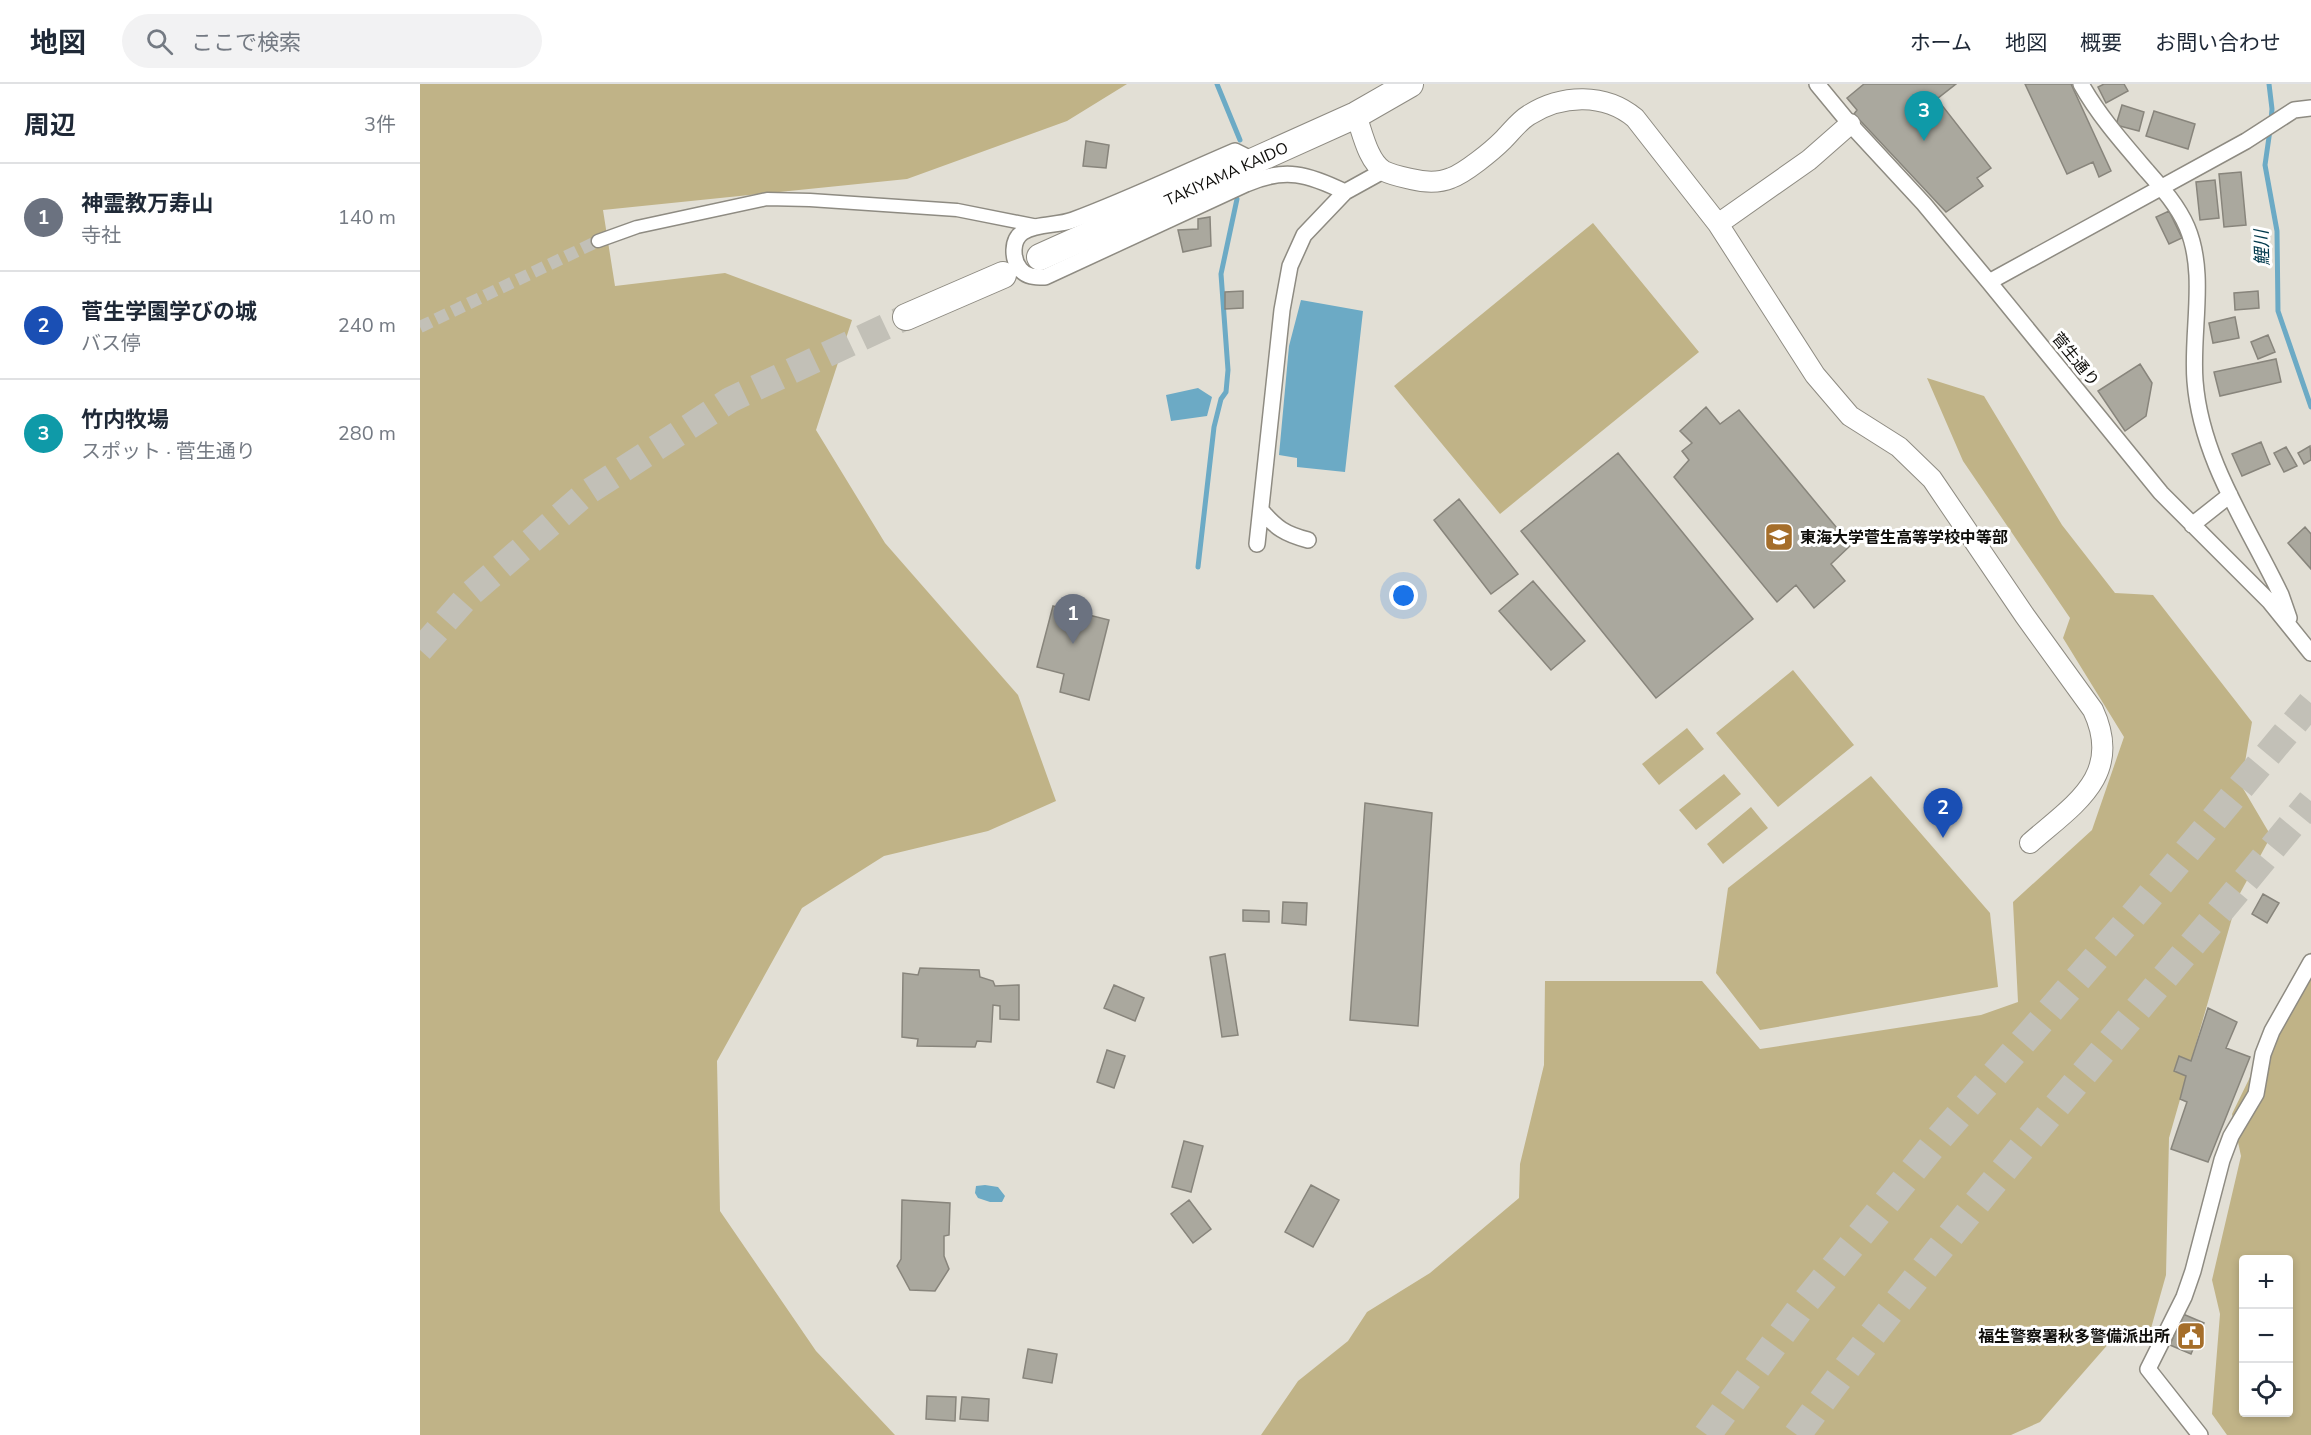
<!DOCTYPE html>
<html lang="ja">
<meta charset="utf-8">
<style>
:root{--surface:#fff;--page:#f2f2f3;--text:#1f2937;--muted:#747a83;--line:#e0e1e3;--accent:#111827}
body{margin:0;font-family:"Nunito Sans","Noto Sans JP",sans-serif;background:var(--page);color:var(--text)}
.controls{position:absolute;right:18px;bottom:18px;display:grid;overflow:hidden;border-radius:6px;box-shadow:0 3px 9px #0003}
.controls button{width:54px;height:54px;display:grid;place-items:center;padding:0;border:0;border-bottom:2px solid var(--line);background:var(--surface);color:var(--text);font:30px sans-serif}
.you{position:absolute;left:984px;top:512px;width:21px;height:21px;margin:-15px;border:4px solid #fff;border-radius:50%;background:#1a73e8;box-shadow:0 0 0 9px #1a73e833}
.badge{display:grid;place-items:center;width:39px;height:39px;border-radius:50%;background:var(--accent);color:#fff;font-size:20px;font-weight:700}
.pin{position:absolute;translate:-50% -50px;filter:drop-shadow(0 2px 3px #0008)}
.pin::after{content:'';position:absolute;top:32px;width:21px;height:18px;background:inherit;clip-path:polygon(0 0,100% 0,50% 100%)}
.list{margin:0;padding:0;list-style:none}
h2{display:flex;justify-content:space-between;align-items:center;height:78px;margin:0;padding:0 24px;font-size:26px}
h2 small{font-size:20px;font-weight:400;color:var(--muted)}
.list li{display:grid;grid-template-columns:39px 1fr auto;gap:18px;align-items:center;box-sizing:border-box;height:108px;padding:0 24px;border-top:2px solid var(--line)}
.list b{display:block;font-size:22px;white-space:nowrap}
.list p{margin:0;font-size:20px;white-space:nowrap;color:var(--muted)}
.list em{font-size:20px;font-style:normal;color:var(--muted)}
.icon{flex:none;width:33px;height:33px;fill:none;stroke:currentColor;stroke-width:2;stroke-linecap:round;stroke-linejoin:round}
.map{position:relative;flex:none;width:1891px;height:1351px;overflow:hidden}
header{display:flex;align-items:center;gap:36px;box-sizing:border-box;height:84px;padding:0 30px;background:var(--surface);border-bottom:2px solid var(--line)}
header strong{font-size:28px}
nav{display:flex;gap:33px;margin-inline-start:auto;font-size:21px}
.search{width:420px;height:54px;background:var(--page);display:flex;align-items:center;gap:15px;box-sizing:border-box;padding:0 21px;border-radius:33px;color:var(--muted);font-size:22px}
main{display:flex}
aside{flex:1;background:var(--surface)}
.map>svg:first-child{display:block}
</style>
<header>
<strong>地図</strong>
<div class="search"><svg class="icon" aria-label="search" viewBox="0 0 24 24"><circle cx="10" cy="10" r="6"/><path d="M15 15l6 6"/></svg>ここで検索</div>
<nav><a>ホーム</a><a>地図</a><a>概要</a><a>お問い合わせ</a></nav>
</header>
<main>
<aside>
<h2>周辺<small>3件</small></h2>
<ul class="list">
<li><span class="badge" style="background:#6b7280">1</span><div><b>神霊教万寿山</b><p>寺社</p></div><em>140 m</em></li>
<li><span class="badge" style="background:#1a4fb4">2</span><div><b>菅生学園学びの城</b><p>バス停</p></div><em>240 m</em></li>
<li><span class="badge" style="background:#0f9aa8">3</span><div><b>竹内牧場</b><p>スポット · 菅生通り</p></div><em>280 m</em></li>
</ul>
</aside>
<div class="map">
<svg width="1891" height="1351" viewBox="0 0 1891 1351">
<rect width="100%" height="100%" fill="#e2dfd5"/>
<!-- green -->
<path fill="#c0b387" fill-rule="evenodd" d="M 0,0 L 707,0 L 647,37 L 487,95 L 183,126 L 195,202 L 305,189 L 432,236 L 396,346 L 465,459 L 598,611 L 636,717 L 568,747 L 464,772 L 382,824 L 297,977 L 300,1127 L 396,1267 L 475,1351 L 0,1351 Z
M 1173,139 L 1279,268 L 1080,430 L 974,302 Z
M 1507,294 L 1564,312 L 1642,441 L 1695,509 L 1733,511 L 1832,638 L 1821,701 L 1851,752 L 1818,813 L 1749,1054 L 1746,1191 L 1728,1255 L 1690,1258 L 1620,1338 L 1591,1351 L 841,1351 L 878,1297 L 928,1257 L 947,1228 L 1010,1189 L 1099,1114 L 1100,1080 L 1124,981 L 1125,897 L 1282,897 L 1340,965 L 1561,931 L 1598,918 L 1593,818 L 1672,746 L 1704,653 L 1643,554 L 1650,534 L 1543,377 Z
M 1373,586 L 1434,661 L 1358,723 L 1296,649 Z
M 1267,644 L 1284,665 L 1239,701 L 1222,680 Z
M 1304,690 L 1321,710 L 1276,746 L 1259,726 Z
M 1451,692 L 1570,829 L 1578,903 L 1340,946 L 1296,889 L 1308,804 Z
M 1331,723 L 1348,744 L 1303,780 L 1287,760 Z
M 1891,868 L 1891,1351 L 1807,1351 L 1792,1330 L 1800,1230 L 1792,1196 L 1821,1072 L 1812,1030 ZM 1824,1176 L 1868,1176 L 1868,1328 L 1824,1328 Z"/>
<!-- water -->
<path fill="#6caac5" d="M 881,216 L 943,227 L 925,388 L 877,383 L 877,374 L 859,371 L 869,262 Z
M 778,304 L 792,313 L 787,332 L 751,337 L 746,311 Z
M 565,1101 L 578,1103 L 585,1112 L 582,1118 L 570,1118 L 558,1114 L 555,1109 L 556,1102 Z"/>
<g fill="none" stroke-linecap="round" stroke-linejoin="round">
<!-- stream -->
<path stroke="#6caac5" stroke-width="5" d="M 797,0 L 820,56
M 1849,0 L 1852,25 L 1851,37
M 1850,46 L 1845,81 L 1857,147 L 1858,227 L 1891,323
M 778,483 L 794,343 L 801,315 L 806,308 L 808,286 L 801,190 L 817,115"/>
</g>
<!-- building -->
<path fill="#aaa89e" stroke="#88857c" stroke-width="1.5" d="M 1444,0 L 1536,0 L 1517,15 L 1571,84 L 1557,94 L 1563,102 L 1526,128 L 1434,30 L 1437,26 L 1427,14 Z
M 1605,0 L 1651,0 L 1691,87 L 1679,93 L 1673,78 L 1647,90 Z
M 1684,0 L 1704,0 L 1708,7 L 1686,19 L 1678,3 Z
M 1702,21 L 1724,28 L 1719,47 L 1696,41 Z
M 1734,27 L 1775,40 L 1768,65 L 1726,52 Z
M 666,57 L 689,61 L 686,84 L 663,82 Z
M 1821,88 L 1826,141 L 1804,143 L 1799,90 Z
M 1795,96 L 1799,134 L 1780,136 L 1776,98 Z
M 1749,127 L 1762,154 L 1749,160 L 1736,133 Z
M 790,133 L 791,162 L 763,168 L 758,146 L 778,145 L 778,135 Z
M 823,207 L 823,224 L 805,225 L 805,208 Z
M 1838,207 L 1839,224 L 1815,226 L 1814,209 Z
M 1815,233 L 1819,254 L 1793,259 L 1789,239 Z
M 1848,251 L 1855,268 L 1838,275 L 1831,258 Z
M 1856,275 L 1861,298 L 1800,312 L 1794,288 Z
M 1720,280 L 1732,299 L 1726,332 L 1705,347 L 1678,307 Z
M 1286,323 L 1300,340 L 1319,326 L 1431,461 L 1411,480 L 1425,497 L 1394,524 L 1376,501 L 1357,518 L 1254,393 L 1269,376 L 1262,367 L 1272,359 L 1260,347 Z
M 1841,358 L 1850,380 L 1822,392 L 1812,370 Z
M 1890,362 L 1891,376 L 1884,380 L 1878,369 Z
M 1866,363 L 1877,382 L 1864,388 L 1854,369 Z
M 1198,369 L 1333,535 L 1236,614 L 1101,447 Z
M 1039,415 L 1098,490 L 1071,510 L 1014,436 Z
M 1885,443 L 1891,450 L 1891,485 L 1868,459 Z
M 1113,497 L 1165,557 L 1131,586 L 1079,527 Z
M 633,522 L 689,536 L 669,616 L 640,608 L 644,590 L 617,583 Z
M 945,719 L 1012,729 L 998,942 L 930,936 Z
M 1843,810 L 1859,819 L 1847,839 L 1832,830 Z
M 863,818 L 887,819 L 886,841 L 862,839 Z
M 823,826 L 849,827 L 849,838 L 823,837 Z
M 805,870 L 818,951 L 802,953 L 790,873 Z
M 500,884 L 559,886 L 560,893 L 573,897 L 575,902 L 599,901 L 599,936 L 580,935 L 580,922 L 573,921 L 571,958 L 557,957 L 555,963 L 497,962 L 498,955 L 482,953 L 483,889 L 498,891 Z
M 694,901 L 724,914 L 715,937 L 684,924 Z
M 1788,924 L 1817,938 L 1806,964 L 1830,973 L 1788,1078 L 1751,1065 L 1767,1018 L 1760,1015 L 1766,992 L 1754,987 L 1759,972 L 1771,977 Z
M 687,966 L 705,972 L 694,1004 L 677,998 Z
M 764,1057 L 783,1062 L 771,1108 L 752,1103 Z
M 891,1101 L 919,1116 L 893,1163 L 865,1148 Z
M 482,1116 L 530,1119 L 529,1151 L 524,1152 L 524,1172 L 529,1185 L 515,1207 L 490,1206 L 477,1182 L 481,1175 Z
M 769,1116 L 791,1145 L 773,1159 L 751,1130 Z
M 1763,1230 L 1784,1239 L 1771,1270 L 1750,1261 Z
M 608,1265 L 637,1270 L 632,1299 L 603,1294 Z
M 507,1312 L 536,1313 L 535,1337 L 506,1335 Z
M 542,1313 L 569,1315 L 568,1337 L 540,1335 Z"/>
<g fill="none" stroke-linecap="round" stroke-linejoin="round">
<!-- pedestrian-tunnel -->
<path stroke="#c2c0b7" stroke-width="12" stroke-dasharray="12 6" stroke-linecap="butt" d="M 0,243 L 178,157"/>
<!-- trunk-tunnel -->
<path stroke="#c2c0b7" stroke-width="26" stroke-dasharray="26 13" stroke-linecap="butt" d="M 0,566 L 49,511 L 165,410 L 310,316 L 486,233"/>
<!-- motorway-tunnel -->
<path stroke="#c2c0b7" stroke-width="28" stroke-dasharray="28 14" stroke-linecap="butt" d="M 1287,1351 L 1383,1221 L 1520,1053 L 1723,820 L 1891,619
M 1377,1351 C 1537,1131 1719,928 1891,717"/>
<!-- pedestrian casing -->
<g stroke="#8e8b82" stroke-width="15">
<path id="pedestrian" d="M 178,157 L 217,143 L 347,115 L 390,116 L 537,126 L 618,142"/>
</g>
<!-- minor casing -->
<g stroke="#8e8b82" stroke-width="18">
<path id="minor" d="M 1397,0 L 1430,40 L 1504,120 L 1569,198 L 1741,409 L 1850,518 L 1891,569
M 1661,0 C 1679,32 1703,59 1727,87 C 1742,104 1758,122 1767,143 C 1787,190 1771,247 1775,297 C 1781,375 1828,442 1861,511 L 1869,534
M 833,76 L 815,67 C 761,90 707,116 653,136 C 637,142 618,139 603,148 C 591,156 592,175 600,185 C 606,193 615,193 625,193 L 826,100 C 865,83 888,90 925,108
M 1569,198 L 1826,57 L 1874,26 L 1891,24
M 841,426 C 856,444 865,450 888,456
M 1772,441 L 1810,411
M 837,460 L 862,226 L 870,182 L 884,151 L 925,108 L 963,87
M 1780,1351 L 1728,1285 L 1764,1213 L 1773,1187 L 1802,1076 L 1811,1052 L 1836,1010 L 1843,970 L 1852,947 L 1891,878"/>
</g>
<!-- tertiary casing -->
<g stroke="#8e8b82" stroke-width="22">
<path id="tertiary" d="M 936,31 C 942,47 948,78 964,87 C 972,91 982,93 991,95 C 1003,98 1019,99 1031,94 C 1045,89 1072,67 1083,56 C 1091,48 1099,37 1109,31 C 1142,10 1185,9 1215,34 L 1298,140 L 1395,291 L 1430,332 L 1479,363 L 1512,395 L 1605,532 L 1673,626 C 1704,692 1653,721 1610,759
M 1298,140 L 1389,76 L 1430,40"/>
</g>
<!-- trunk casing -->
<g stroke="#8e8b82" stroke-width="28">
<g id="trunk">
<path id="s1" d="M 620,173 L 936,31 L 990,0"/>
<path d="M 486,233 L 583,191"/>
</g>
</g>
<!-- pedestrian -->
<use href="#pedestrian" stroke="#fff" stroke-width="12"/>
<!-- minor -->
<use href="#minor" stroke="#fff" stroke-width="15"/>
<!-- tertiary -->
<use href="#tertiary" stroke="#fff" stroke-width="20"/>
<!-- trunk -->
<use href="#trunk" stroke="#fff" stroke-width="26"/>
</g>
<!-- icons -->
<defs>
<g id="school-square" transform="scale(1.5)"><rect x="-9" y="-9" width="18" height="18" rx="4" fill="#a56e2a" stroke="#fff"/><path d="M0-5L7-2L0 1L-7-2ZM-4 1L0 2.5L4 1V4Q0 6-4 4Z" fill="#fff"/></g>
<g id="civic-square" transform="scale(1.5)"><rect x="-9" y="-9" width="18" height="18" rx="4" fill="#a56e2a" stroke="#fff"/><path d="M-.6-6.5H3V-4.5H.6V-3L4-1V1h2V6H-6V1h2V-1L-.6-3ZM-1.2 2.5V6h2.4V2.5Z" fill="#fff"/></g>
</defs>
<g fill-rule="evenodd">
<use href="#school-square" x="1359" y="453"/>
<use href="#civic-square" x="1771" y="1252"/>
</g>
<g text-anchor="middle" stroke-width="6" stroke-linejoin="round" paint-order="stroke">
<!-- street labels -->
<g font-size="16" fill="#0e0d0a" stroke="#fff">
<text dy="6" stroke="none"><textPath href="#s1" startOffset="204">TAKIYAMA KAIDO</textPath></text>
<text transform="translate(1656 275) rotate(51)" y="6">菅生通り</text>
</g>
<!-- poi labels -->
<g font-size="16" font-weight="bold" fill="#0e0d0a" stroke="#fff" text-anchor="start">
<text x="1380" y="459">東海大学菅生高等学校中等部</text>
<text x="1750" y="1258" text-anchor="end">福生警察署秋多警備派出所</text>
</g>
<!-- water labels -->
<g font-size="18" font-style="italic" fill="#00394c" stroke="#fff">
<text transform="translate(1842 164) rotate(-92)" y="6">鯉川</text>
</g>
</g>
</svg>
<div class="controls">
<button>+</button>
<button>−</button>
<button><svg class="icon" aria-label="locate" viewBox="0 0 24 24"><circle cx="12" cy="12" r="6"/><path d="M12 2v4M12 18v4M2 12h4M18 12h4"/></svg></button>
</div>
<div class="you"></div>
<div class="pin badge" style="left:653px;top:560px;background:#6b7280">1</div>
<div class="pin badge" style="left:1523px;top:754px;background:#1a4fb4">2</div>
<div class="pin badge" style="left:1504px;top:57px;background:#0f9aa8">3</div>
</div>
</main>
